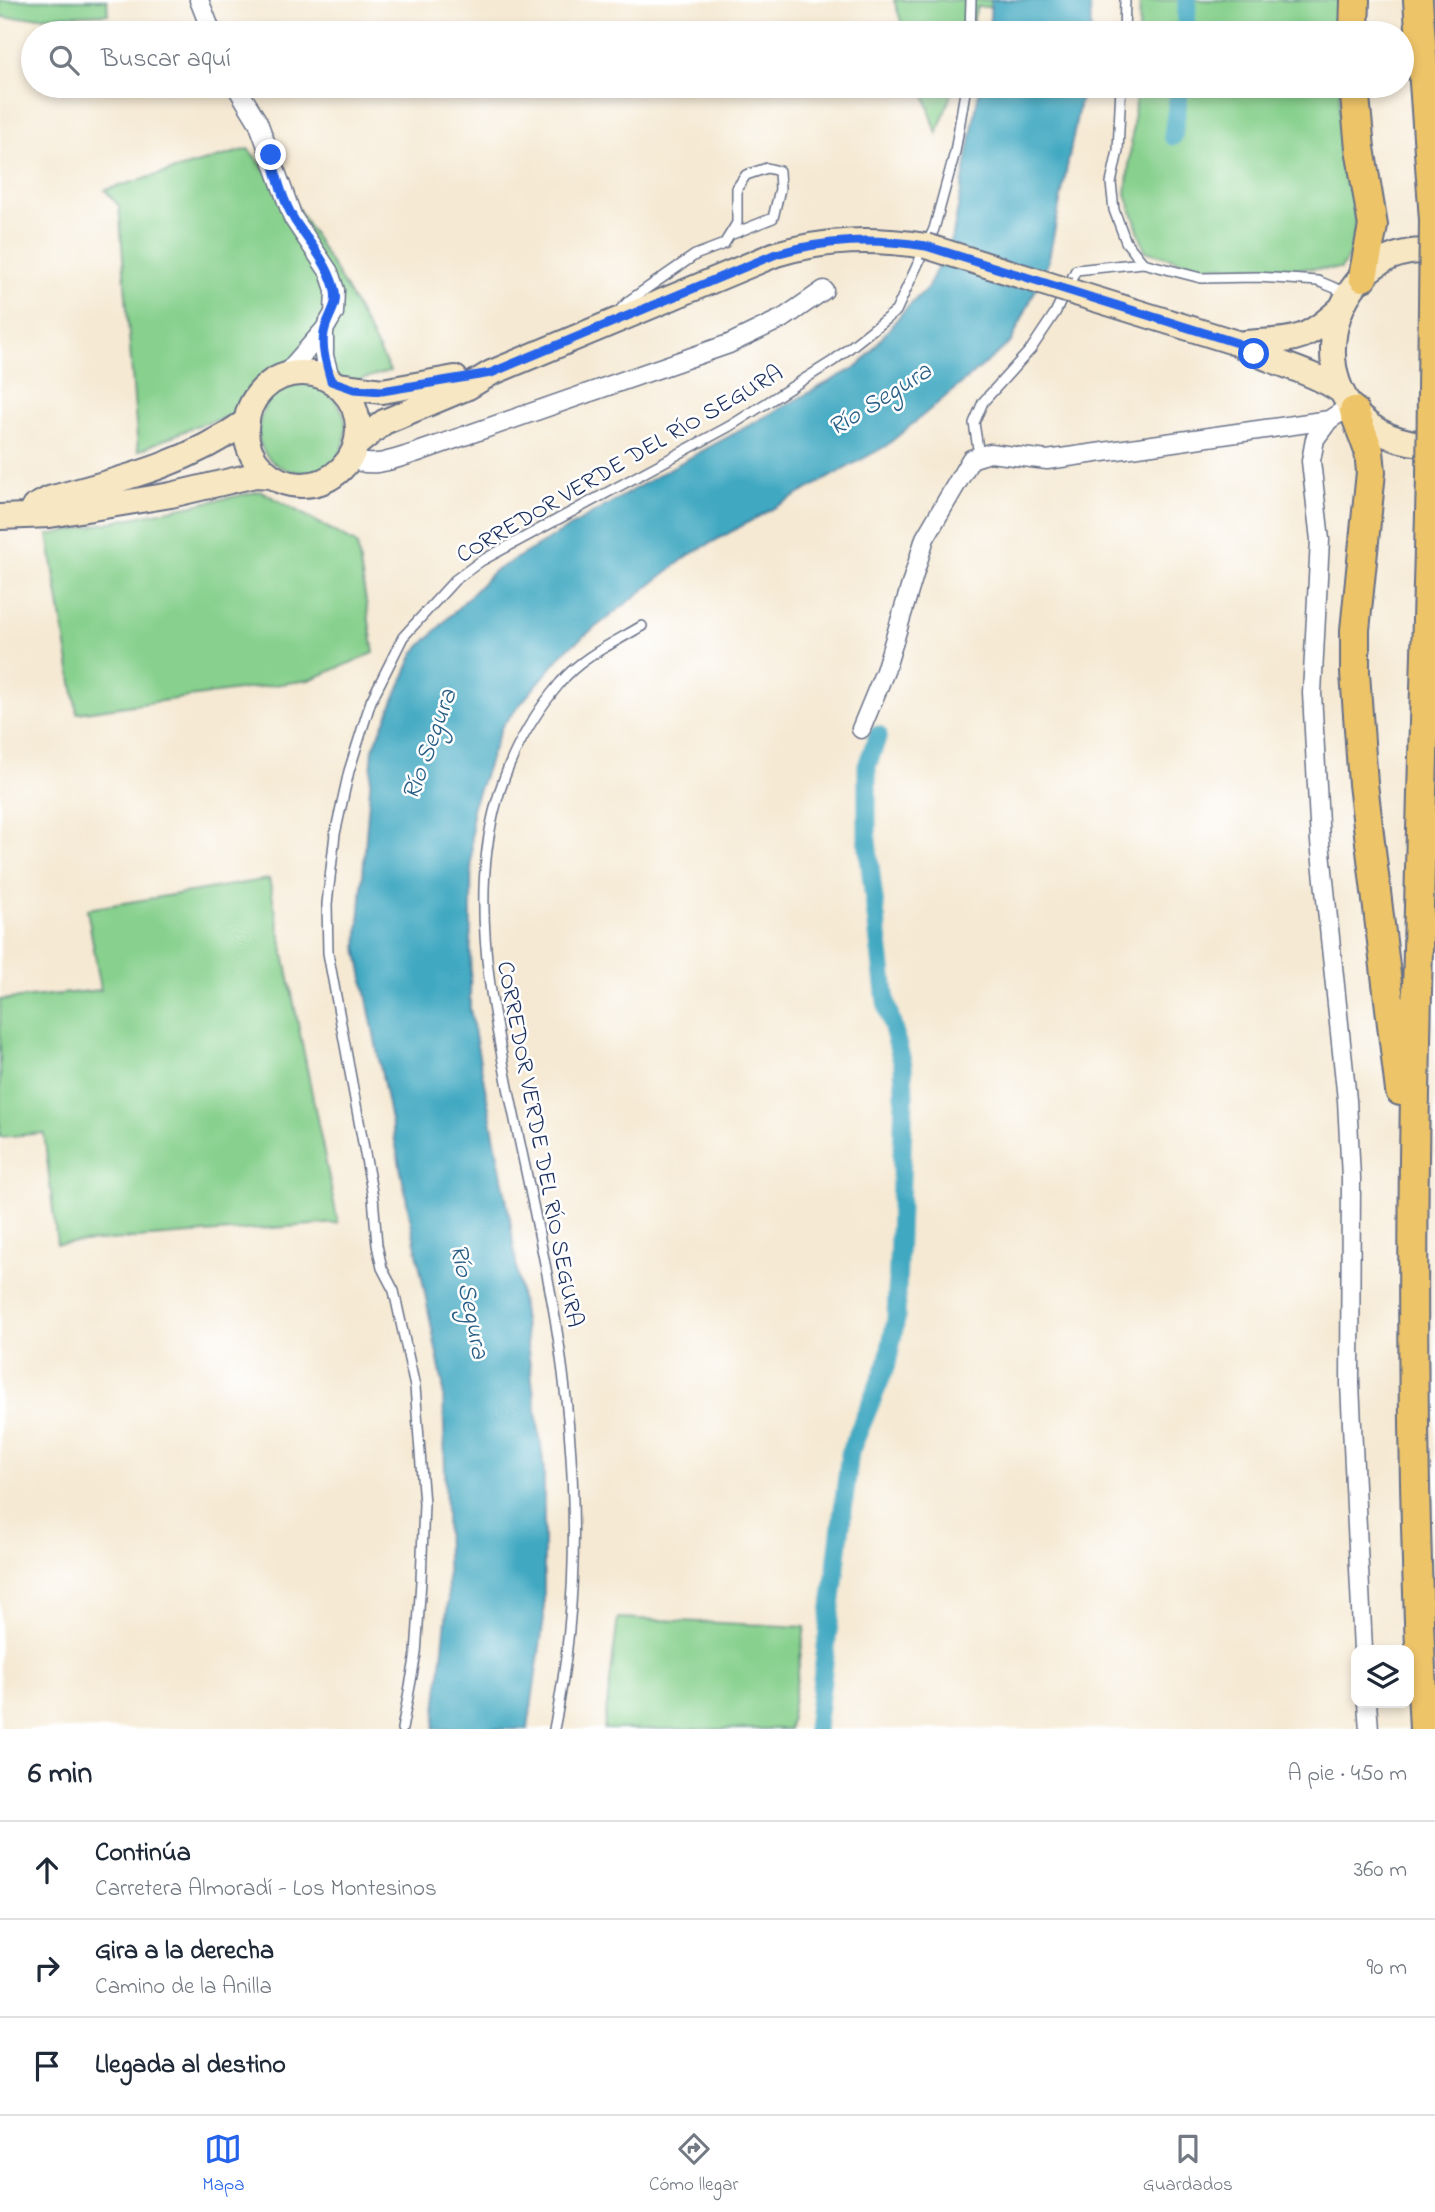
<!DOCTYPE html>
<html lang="es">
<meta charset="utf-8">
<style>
:root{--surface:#fff;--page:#f6f6f7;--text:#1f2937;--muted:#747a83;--line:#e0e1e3;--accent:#2563eb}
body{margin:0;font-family:"Indie Flower",sans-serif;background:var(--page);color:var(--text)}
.controls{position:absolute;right:21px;bottom:21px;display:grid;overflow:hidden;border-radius:14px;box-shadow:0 4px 10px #0003}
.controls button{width:63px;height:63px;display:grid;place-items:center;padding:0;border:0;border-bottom:2px solid var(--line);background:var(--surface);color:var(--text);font:35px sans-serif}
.stop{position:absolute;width:21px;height:21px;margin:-16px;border:5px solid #2563eb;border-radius:50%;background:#fff}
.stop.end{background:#2563eb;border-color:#fff;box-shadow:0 2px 7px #0008}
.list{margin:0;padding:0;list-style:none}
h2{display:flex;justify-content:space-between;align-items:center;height:91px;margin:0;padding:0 28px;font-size:30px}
h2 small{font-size:23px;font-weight:400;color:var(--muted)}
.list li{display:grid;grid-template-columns:46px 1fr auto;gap:21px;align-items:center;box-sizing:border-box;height:98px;padding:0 28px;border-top:2px solid var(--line)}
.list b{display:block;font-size:26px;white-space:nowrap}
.list p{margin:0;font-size:23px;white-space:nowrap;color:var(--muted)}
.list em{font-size:23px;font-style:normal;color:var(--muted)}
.icon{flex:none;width:38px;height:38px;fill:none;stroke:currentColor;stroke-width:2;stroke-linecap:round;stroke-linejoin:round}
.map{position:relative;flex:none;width:1435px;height:1729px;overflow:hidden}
.search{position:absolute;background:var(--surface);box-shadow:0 4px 10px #0003;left:21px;right:21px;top:21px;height:77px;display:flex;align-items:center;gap:18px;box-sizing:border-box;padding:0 24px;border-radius:38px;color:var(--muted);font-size:26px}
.sheet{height:385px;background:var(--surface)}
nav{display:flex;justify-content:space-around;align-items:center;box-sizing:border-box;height:98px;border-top:2px solid var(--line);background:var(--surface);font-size:19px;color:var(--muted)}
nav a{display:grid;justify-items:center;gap:4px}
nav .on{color:var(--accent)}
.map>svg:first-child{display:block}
</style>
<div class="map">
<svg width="1435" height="1729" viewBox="0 0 1435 1729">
<rect width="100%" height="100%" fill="#fff"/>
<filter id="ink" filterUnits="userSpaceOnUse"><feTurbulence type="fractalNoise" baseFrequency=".0143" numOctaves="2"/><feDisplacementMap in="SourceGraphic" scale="14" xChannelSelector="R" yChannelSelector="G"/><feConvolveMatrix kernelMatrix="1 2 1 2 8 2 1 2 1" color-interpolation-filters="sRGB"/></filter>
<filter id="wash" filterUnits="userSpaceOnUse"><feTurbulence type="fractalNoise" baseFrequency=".00686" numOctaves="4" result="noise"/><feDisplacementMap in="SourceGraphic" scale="28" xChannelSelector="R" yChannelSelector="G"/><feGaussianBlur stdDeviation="1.57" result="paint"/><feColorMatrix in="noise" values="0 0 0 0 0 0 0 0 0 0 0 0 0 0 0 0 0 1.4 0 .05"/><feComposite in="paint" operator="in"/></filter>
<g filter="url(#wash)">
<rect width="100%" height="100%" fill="#f5e9d3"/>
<!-- green -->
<path fill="#87d08d" stroke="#518076" stroke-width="2" d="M 0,0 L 107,0 L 108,14 L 7,18 L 0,15 Z
M 894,0 L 1012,0 L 1008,7 L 977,7 L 969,33 L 905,33 Z
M 1140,0 L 1341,0 L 1340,33 L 1139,33 Z
M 922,86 L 954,86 L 937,134 Z
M 1137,86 L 1340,86 C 1340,100 1338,116 1340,130 C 1346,176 1370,228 1341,269 L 1197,266 L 1145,251 L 1126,194 Z
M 248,149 L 293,200 L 347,290 L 390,371 L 323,390 C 337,399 347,413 346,430 C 344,502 230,475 265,407 L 196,426 L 138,451 L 119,206 L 105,190 Z
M 261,491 L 357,544 L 374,653 L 309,680 L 77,713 L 48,535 Z
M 269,879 L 338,1223 L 57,1244 L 44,1133 L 0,1137 L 0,1000 L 101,990 L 87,909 Z
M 618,1618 L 805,1627 L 789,1729 L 604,1729 Z"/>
<!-- water -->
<path fill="#41a8c1" stroke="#2e6c90" stroke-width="2" d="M 991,0 L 1090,0 L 1091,33 L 989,33 Z
M 980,86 L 1083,86 L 1048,263 L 1011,342 L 886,446 L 689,555 L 566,650 L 502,726 L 472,809 L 470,1009 L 510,1219 L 544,1468 L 544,1619 L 528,1729 L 434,1729 L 448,1601 L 443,1385 L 357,948 L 373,749 L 414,653 L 493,572 L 667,470 L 860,365 L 902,313 L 928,287 L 953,235 Z"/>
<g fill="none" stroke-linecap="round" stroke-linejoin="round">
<!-- canal -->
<path stroke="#41a8c1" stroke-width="19" d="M 1186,33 L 1187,0
M 1173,136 L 1180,86
M 816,1729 L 850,1452 L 887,1364 L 896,1319 L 904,1097 L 903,1065 L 886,1002 L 867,840 L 867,766 L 878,735"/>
</g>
</g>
<g filter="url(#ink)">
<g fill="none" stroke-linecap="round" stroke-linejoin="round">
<!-- service casing -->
<g stroke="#677087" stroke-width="12">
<path id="service" d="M 970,33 L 971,0
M 1124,33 L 1125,0
M 1121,86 L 1118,151 L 1111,183 L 1114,210 L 1126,242 L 1143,263 L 1201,278 L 1257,277 L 1318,281 L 1347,293
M 621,309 L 630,300 L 695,255 L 724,244 L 737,223 L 737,188 L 746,175 L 767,168 L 779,171 L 780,189 L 773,218 L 730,235
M 979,455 L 974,423 L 983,402 L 1031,349 L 1055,313 L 1076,270 L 1143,263
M 402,1729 L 416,1654 L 421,1581 L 424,1504 L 415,1387 L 394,1291 L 382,1268 L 377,1245 L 373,1197 L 328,953 L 327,904 L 335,834 L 349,771 L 371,701 L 403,637 L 455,580 L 481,561 L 730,426 L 833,361 L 896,311 L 934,229 L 955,152 L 966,86
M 554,1729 C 582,1596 577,1452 555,1318 C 542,1241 524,1164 508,1087 C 479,943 457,806 560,683 C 580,658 615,642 642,626"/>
</g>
<!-- minor casing -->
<g stroke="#677087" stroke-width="21">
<path id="minor" d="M 199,0 L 212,33
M 236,86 L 258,122 L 293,218 L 329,272 L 335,290 L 334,313 L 324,330 L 284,376
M 324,330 L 324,356 L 331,381
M 1329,420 L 1315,439 L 1311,461 L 1320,540 L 1312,693 L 1320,842 L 1347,1100 L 1351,1178 L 1350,1384 L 1363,1650
M 351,458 C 371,470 394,459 415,453 L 729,344 L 785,317 L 824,290
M 861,729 L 885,671 L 925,538 L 971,459 L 990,453 L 1047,460 L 1329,420 L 1350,406
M 1367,1703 L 1369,1729"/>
</g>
<!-- secondary casing -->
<g stroke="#677087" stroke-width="28">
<path id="secondary" d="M 1435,252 C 1317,237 1282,440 1435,445
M 1069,291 L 1237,343 C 1270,364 1307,368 1341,391
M 1245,343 C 1293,339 1302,344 1340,309
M246 429a56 56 0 1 1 112 0a56 56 0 1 1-112 0Z
M 337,385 L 382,391 L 455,378
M 357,444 L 384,422 L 468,387 L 491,373 L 776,254 C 828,239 872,238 926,246
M 34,507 L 49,499 C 122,479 183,466 247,421
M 0,517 L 50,515 L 171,495 L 255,475 L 271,476"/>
</g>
<!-- primary casing -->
<g stroke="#677087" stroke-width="32">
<path id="primary" d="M 1418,0 L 1434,220
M 1354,33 L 1355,0
M 1354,86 L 1360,148 L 1373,226 L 1363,277
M 1354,411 L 1369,451 L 1371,472 L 1355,630 L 1355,673 L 1363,784 L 1400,1091
M 1424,1729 C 1401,1312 1420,894 1431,477"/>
</g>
<!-- service -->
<use href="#service" stroke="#fff" stroke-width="9"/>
<!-- minor -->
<use href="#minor" stroke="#fff" stroke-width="18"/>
<!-- secondary -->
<use href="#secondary" stroke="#f8e7c3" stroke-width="24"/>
<!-- primary -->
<use href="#primary" stroke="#eec469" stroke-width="28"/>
<!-- secondary-bridge casing -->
<g stroke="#677087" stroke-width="28" stroke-linecap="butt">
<path id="secondary-bridge" d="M 926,246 L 1069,291"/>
</g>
<!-- primary-bridge casing -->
<g stroke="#677087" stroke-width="32" stroke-linecap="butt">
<path id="primary-bridge" d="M 1431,477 L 1434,220"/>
</g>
<!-- secondary-bridge -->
<use href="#secondary-bridge" stroke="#f8e7c3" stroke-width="24"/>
<!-- primary-bridge -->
<use href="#primary-bridge" stroke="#eec469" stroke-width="28"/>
</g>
</g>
<g fill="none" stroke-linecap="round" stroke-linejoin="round" filter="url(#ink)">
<!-- route -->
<path stroke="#2563eb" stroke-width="9" d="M 271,155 C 277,178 283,201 295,221 C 309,242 327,262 334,287 C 340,306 327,315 324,333 C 321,349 327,365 331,381 L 354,389 L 382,391 L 491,373 L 776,254 C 828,239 872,238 926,246 L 1237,343 L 1254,354"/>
</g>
<g text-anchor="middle" stroke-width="5" stroke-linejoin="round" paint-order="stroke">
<!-- street labels -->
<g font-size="24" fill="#1b2f5e" stroke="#fff">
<text transform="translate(619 463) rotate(-30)" y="8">CORREDOR VERDE DEL RÍO SEGURA</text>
<text transform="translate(541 1144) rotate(79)" y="8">CORREDOR VERDE DEL RÍO SEGURA</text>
</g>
<!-- water labels -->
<g font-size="26" font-style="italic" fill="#2a5f86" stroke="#fff">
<text transform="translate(879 398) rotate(-32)" y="9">Río Segura</text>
<text transform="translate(428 744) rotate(-70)" y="9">Río Segura</text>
<text transform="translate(471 1301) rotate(79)" y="9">Río Segura</text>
</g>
</g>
</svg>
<div class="controls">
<button><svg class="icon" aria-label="layers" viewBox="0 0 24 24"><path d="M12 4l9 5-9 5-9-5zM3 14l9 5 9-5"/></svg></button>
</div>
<div class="stop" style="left:1254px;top:354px"></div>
<div class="stop end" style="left:271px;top:155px"></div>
<div class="search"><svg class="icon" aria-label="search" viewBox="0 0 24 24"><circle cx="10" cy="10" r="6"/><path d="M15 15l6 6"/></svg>Buscar aquí</div>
</div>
<section class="sheet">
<h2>6 min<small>A pie · 450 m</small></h2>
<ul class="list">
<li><svg class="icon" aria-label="ahead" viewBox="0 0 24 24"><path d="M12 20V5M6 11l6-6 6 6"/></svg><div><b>Continúa</b><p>Carretera Almoradí - Los Montesinos</p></div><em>360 m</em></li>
<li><svg class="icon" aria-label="right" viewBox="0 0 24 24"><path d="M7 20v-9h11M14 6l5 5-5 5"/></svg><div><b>Gira a la derecha</b><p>Camino de la Anilla</p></div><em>90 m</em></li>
<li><svg class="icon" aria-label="arrive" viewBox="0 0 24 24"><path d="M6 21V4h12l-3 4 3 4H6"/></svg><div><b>Llegada al destino</b></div></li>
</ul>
</section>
<nav>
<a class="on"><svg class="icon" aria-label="map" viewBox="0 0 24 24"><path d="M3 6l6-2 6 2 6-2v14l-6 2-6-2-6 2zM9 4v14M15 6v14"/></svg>Mapa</a>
<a><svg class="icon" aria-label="directions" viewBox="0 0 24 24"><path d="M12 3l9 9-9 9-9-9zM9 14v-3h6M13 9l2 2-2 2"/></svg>Cómo llegar</a>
<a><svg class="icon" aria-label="saved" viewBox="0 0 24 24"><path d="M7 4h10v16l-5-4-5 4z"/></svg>Guardados</a>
</nav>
